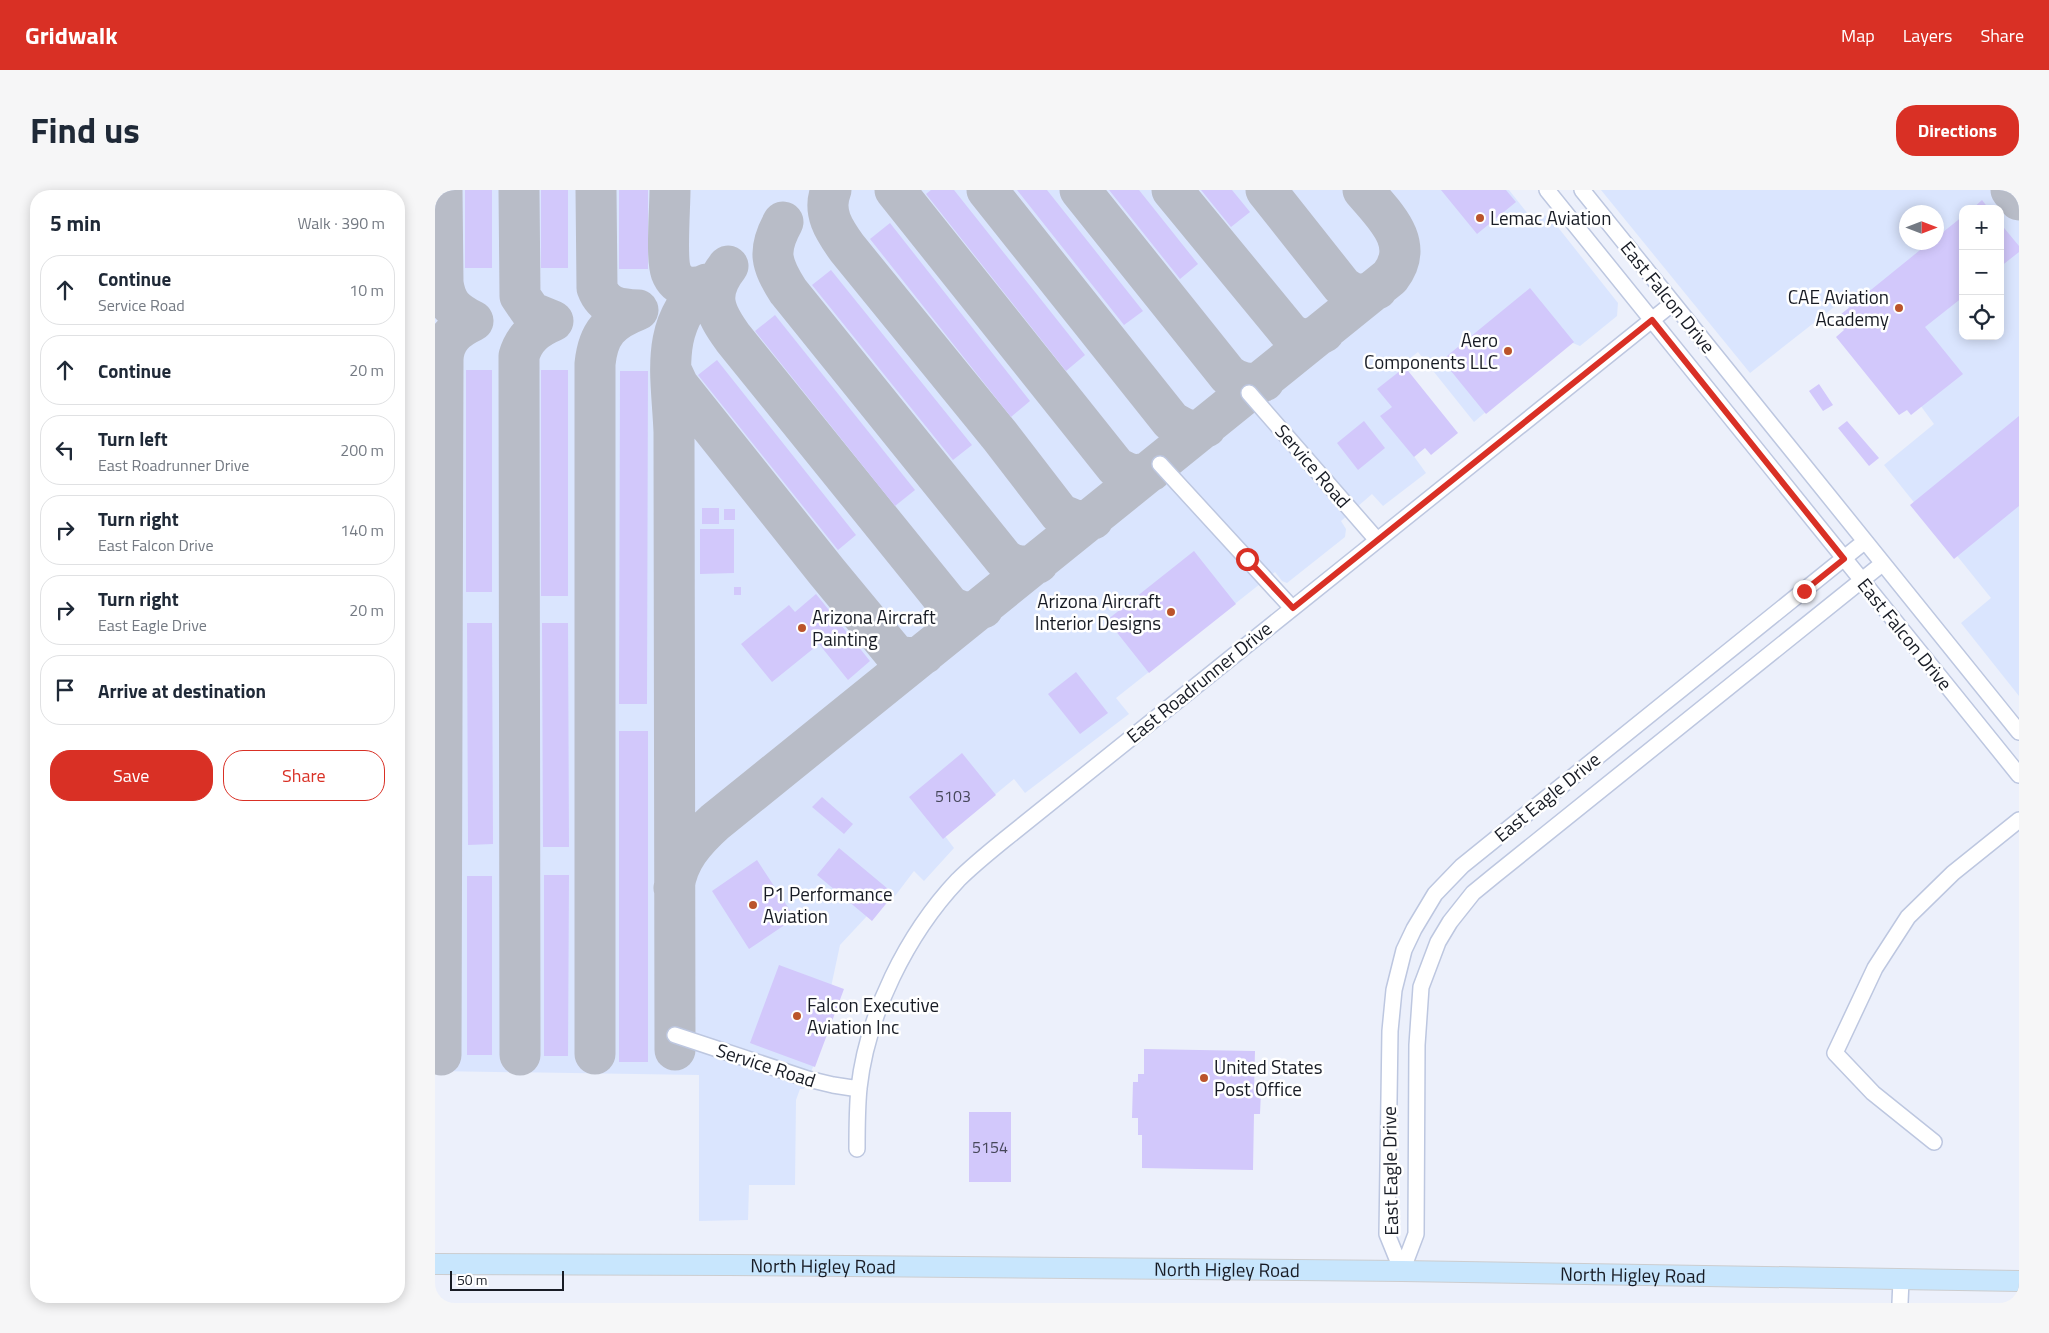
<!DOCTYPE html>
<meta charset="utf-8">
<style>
:root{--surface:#fff;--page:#f6f6f7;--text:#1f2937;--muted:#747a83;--line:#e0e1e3;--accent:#d93025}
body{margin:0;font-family:"Titillium Web",sans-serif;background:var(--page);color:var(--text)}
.controls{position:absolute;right:15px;top:15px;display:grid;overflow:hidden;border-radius:10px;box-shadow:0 2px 12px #0003}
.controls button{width:45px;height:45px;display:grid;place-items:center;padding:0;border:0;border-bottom:1px solid var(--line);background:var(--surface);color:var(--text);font:25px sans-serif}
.compass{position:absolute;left:1464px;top:15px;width:45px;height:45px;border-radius:50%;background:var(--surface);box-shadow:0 2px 12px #0003;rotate:90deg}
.scale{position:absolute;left:15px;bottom:12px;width:114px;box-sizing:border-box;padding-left:5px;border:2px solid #181c25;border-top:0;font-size:14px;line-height:18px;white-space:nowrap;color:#181c25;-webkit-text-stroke:4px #fff;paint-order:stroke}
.stop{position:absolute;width:15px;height:15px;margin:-11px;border:4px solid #d93025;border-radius:50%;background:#fff}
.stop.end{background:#d93025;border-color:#fff;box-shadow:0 1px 5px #0008}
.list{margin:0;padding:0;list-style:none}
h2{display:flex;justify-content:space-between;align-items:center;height:65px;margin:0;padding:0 20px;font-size:21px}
h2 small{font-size:16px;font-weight:400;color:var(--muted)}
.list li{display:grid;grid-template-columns:32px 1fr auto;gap:15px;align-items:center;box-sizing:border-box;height:70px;margin:0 10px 10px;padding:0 10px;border:1px solid var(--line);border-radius:20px}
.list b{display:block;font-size:19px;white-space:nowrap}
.list p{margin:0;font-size:16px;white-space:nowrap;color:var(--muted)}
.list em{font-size:16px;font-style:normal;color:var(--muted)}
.actions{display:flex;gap:10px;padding:15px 20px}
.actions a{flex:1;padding:11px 0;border:1px solid var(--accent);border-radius:20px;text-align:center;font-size:18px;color:var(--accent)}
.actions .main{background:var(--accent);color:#fff}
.icon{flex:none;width:28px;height:28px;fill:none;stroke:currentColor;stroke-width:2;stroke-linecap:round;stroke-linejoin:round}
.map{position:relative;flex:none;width:1584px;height:1113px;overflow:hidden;border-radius:20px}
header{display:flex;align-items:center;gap:30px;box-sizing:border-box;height:70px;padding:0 25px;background:var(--accent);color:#fff}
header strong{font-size:24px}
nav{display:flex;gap:28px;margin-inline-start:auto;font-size:18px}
.intro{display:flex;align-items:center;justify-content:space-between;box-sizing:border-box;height:120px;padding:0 30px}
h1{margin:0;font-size:35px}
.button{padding:12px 22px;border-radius:20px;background:var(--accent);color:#fff;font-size:18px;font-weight:700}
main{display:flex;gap:30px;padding:0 30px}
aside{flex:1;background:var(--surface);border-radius:20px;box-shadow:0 2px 12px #0003}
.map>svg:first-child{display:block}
</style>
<header>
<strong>Gridwalk</strong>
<nav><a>Map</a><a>Layers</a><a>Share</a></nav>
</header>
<div class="intro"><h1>Find us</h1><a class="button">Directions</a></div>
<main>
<aside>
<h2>5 min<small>Walk · 390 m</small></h2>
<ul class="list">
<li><svg class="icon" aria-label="ahead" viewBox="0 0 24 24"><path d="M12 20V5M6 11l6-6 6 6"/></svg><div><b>Continue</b><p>Service Road</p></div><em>10 m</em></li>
<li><svg class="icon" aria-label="ahead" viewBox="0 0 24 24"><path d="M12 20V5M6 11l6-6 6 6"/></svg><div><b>Continue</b></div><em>20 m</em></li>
<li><svg class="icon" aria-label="left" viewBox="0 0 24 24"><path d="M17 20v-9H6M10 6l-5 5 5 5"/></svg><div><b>Turn left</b><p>East Roadrunner Drive</p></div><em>200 m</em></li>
<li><svg class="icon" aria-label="right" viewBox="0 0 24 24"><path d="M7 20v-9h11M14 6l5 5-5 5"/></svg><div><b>Turn right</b><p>East Falcon Drive</p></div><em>140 m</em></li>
<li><svg class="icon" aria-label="right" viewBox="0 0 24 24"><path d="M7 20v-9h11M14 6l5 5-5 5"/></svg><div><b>Turn right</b><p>East Eagle Drive</p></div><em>20 m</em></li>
<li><svg class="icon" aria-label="arrive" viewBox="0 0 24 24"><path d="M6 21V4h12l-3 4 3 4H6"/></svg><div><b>Arrive at destination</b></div></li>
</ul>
<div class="actions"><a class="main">Save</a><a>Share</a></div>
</aside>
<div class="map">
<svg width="1584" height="1113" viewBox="0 0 1584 1113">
<rect width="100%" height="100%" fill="#ecf0fb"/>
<!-- built -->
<path fill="#dae5fe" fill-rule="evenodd" d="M 0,0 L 1074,0 L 1097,29 L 1102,25 L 1114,26 L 1183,113 L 1182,126 L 1145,156 L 1133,151 L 1039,232 L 983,162 L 966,175 L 978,265 L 991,283 L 948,316 L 937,304 L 906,331 L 911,339 L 910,347 L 852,393 L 847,391 L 840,382 L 681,508 L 694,524 L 590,603 L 579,589 L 510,646 L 519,658 L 489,691 L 479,681 L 460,706 L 432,726 L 405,755 L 380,872 L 369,899 L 365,899 L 361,910 L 360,995 L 314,995 L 313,1030 L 264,1031 L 264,885 L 0,881 Z
M 1166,0 L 1584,0 L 1584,506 L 1526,433 L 1556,408 L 1449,275 L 1499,234 L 1408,110 L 1315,183 ZM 1528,19 L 1565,19 L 1565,146 L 1528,146 ZM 1472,22 L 1502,22 L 1502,52 L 1472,52 Z"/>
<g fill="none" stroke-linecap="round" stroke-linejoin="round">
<!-- taxiway -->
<path stroke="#b8bcc7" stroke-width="41" d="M 84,0 L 85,106 L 96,122 L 118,131 C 101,138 89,148 84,166 L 85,865
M 235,0 C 235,18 231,68 236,82 C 242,98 258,100 272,94
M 396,0 C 387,22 399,40 412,58 L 565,246 L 625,324 L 642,331 L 658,329
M 460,0 L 681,277 C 694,285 702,287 716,281
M 552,0 L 736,231 C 749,239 757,244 771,237
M 645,0 L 793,185 C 805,194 815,195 829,191
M 737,0 L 853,141 C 865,152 876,150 889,142
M 831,0 L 907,96 C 919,106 929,106 942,99
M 1576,0 L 1584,10
M 348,32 C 332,61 336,74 353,101 L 569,369 C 580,377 590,378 603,373
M 293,76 C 271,104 279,122 298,148 L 513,414 C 524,423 534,424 548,418
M 236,180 L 243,195 L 392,382 L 459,463 C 469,469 479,469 489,464
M 239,698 C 242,670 260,650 280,632 L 955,87 C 981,53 950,26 928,0
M 240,860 L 239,242 C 237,187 223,134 272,94
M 160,864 L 160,174 C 163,143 175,131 203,120 C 184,119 169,117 162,98 L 161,0
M 6,865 L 8,169 C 9,149 21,139 38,131 C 19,121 11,114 8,93 L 7,0"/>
</g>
<!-- building -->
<path fill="#d2c8fb" d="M 30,0 L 57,0 L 57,78 L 30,78 Z
M 106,0 L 133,0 L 133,78 L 106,78 Z
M 184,0 L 213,0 L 213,79 L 184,79 Z
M 496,0 L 519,0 L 650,165 L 631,181 L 491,4 Z
M 582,0 L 612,0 L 708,121 L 689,135 Z
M 674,0 L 704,0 L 763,74 L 745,89 Z
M 766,0 L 797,0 L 815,22 L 796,37 Z
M 1006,0 L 1071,0 L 1081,12 L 1042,44 Z
M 1547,10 L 1554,19 L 1537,19 Z
M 1528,26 L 1528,107 L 1490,137 L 1528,184 L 1476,225 L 1472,220 L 1464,225 L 1401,147 L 1409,140 L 1400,129 L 1495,52 L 1502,52 L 1502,47 Z
M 455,33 L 595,211 L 576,227 L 435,49 Z
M 1565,33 L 1584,56 L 1584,62 L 1565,77 Z
M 396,80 L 537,255 L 518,270 L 377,95 Z
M 1095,98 L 1139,152 L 1051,224 L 1007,170 Z
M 340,125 L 480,300 L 460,316 L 320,141 Z
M 282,170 L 421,345 L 403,360 L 263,185 Z
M 970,177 L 1023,243 L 996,265 L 990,258 L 979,267 L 945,226 L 957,217 L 942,199 Z
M 31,180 L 57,180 L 57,402 L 31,402 Z
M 106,180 L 133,180 L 133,406 L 106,406 Z
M 185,181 L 213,181 L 212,514 L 184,514 Z
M 1384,194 L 1398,215 L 1388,221 L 1374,201 Z
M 1584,226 L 1584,316 L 1519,369 L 1475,315 Z
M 929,231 L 950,258 L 923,280 L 902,253 Z
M 1412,231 L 1444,268 L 1434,276 L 1403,238 Z
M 267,318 L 284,318 L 284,334 L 267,334 Z
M 289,319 L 300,319 L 300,330 L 289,330 Z
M 265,339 L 299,339 L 299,383 L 265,384 Z
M 759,361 L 801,414 L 714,483 L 672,430 Z
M 299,397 L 306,397 L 306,405 L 299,405 Z
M 381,404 L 435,471 L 413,490 L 384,454 L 337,492 L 306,454 L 354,415 L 360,422 Z
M 32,433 L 57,433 L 58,654 L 33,655 Z
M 107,433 L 133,433 L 134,657 L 108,657 Z
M 641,482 L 673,523 L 645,544 L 613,504 Z
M 184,541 L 213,541 L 213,872 L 184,872 Z
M 527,563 L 561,605 L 508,649 L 474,607 Z
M 387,607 L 418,634 L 409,644 L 377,617 Z
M 404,658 L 459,704 L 437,731 L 382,685 Z
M 322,670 L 360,728 L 314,759 L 277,701 Z
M 109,685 L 134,685 L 133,866 L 109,866 Z
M 32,686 L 57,686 L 57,865 L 32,865 Z
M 344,775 L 409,799 L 380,877 L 315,853 Z
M 709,859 L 820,861 L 819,900 L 826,900 L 825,924 L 819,924 L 818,980 L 707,978 L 707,945 L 703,945 L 703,928 L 697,928 L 698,892 L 703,892 L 703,884 L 709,884 Z
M 534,922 L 576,922 L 576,992 L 534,992 Z"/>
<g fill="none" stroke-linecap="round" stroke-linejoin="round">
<!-- minor casing -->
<g stroke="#bdc7e0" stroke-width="18">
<path id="minor" d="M 1112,0 L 1584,585
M 1147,0 L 1584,542
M 814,203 L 942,350
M 725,274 L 857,418
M 240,845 L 373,889 L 398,895 L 424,899
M 1499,952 L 1438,903 L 1400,863 L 1440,778 L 1473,727 L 1518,683 L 1584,630
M 422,959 C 422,939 422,918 424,898 C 432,825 472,744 523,690 C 537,676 553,663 569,650 L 1238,113
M 967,1081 L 952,1044 L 955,841 L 959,800 L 969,760 L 979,739 L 1000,704 L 1027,676 L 1429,352
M 967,1081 L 981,1044 L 982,855 L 986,797 L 1003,752 L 1015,732 L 1038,703 L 1060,685 L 1447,374
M 1465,1113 L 1466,1090"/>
</g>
<!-- major casing -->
<g stroke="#cccdcf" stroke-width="22">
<g id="major">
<path id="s1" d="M 0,1074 L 293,1075 L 967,1081 L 1584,1091"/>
</g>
</g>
<!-- minor -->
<use href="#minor" stroke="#fff" stroke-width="15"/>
<!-- major -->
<use href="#major" stroke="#c8e6fd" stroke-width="20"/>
</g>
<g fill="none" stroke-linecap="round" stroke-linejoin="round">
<!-- route -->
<path stroke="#d93025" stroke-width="6" d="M 812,369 L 858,418 L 1217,130 L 1409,369 L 1369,401"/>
</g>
<!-- markers -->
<g fill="#bb542b" stroke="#fff" stroke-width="2">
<circle cx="1045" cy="28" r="5"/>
<circle cx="1464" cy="118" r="5"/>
<circle cx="1073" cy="161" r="5"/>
<circle cx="736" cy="422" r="5"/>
<circle cx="367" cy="438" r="5"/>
<circle cx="318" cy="715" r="5"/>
<circle cx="362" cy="826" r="5"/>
<circle cx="769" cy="888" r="5"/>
</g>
<g text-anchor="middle" stroke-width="5" stroke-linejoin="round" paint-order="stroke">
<!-- number labels -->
<g font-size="16" fill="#46475a">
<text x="518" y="612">5103</text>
<text x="555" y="963">5154</text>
</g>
<!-- poi labels -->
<g font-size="19" fill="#181c25" stroke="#fff" text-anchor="start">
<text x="1055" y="35">Lemac Aviation</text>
<text x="1454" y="114" text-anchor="end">CAE Aviation<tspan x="1454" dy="22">Academy</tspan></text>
<text x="1063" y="157" text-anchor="end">Aero<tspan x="1063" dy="22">Components LLC</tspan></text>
<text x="726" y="418" text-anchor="end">Arizona Aircraft<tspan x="726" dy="22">Interior Designs</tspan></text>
<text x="377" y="434">Arizona Aircraft<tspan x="377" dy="22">Painting</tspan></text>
<text x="328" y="711">P1 Performance<tspan x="328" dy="22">Aviation</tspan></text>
<text x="372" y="822">Falcon Executive<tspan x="372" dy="22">Aviation Inc</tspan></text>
<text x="779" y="884">United States<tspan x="779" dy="22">Post Office</tspan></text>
</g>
<!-- street labels -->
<g font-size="19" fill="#181c25" stroke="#fff">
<text transform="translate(1233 107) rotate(51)" y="7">East Falcon Drive</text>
<text transform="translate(878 276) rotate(49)" y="7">Service Road</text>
<text transform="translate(1470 444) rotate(51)" y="7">East Falcon Drive</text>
<text transform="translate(764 492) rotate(-39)" y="7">East Roadrunner Drive</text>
<text transform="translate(1112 607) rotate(-39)" y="7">East Eagle Drive</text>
<text transform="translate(331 875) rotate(18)" y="7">Service Road</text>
<text transform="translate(955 981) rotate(-91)" y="7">East Eagle Drive</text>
<text dy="7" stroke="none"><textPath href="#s1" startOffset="388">North Higley Road</textPath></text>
<text dy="7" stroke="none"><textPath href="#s1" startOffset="792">North Higley Road</textPath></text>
<text dy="7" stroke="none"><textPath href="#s1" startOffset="1198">North Higley Road</textPath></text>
</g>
</g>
</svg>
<div class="controls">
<button>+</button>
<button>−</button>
<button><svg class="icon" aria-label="locate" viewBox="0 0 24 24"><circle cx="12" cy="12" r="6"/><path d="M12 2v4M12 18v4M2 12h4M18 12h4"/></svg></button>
</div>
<svg class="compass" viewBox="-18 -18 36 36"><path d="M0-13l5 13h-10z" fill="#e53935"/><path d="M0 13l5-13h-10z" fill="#747a83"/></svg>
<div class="scale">50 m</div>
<div class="stop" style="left:812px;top:369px"></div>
<div class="stop end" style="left:1369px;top:401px"></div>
</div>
</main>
